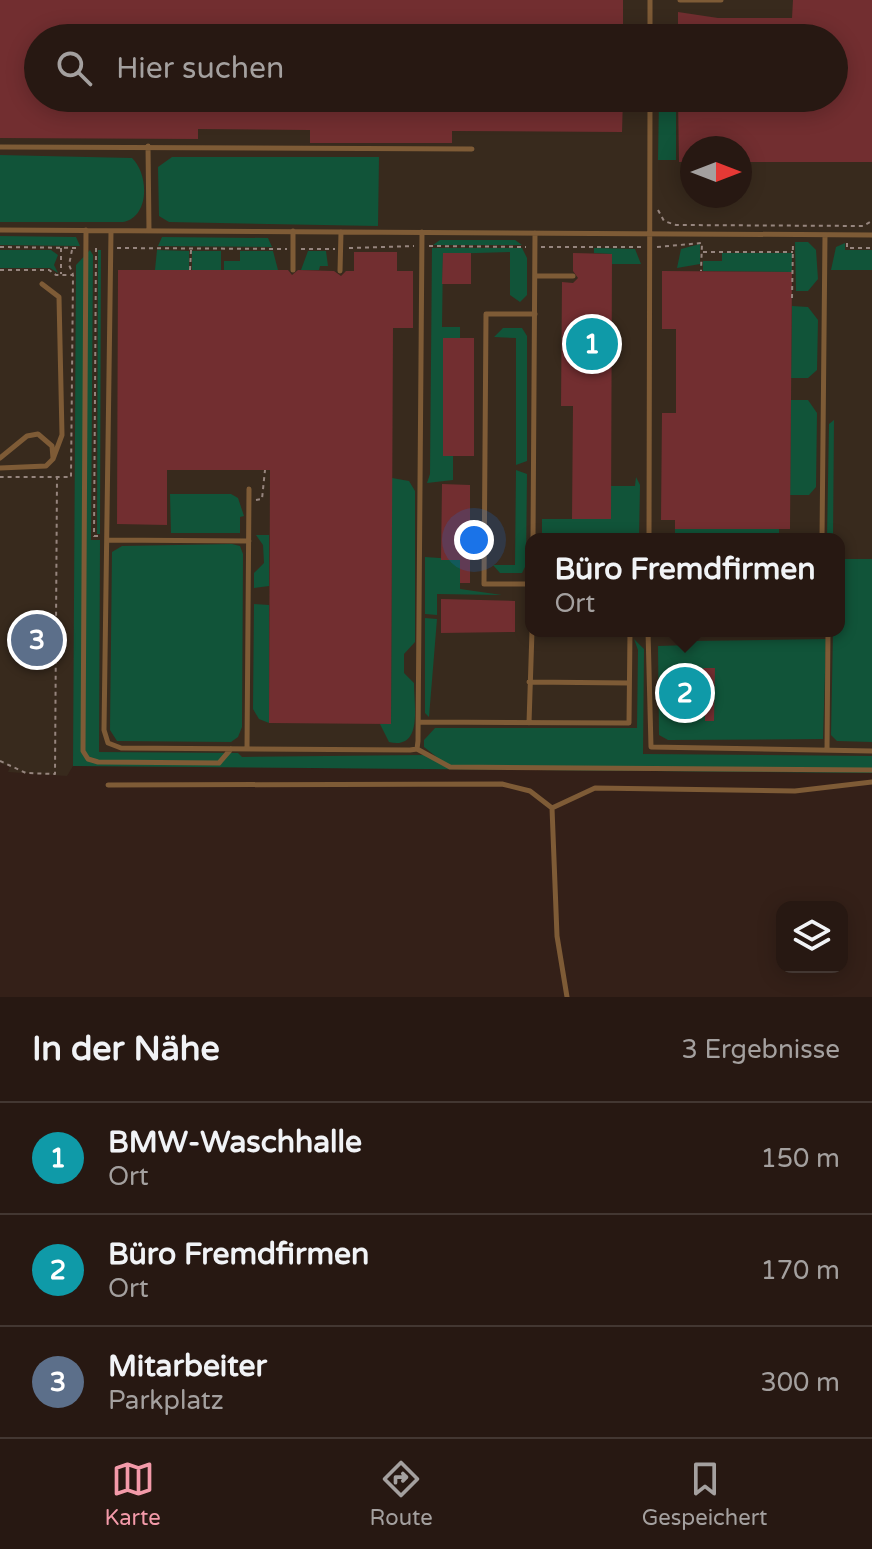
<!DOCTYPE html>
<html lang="de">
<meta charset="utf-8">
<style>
:root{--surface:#271812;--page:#332520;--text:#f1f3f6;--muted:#a4a09f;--line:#433732;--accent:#f39aa9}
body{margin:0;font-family:"Varela Round",sans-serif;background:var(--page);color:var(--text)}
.controls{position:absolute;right:24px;bottom:24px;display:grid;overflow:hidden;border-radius:16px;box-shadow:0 4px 20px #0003}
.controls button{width:72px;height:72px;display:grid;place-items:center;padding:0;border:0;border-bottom:2px solid var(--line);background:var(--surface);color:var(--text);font:40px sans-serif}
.compass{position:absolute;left:680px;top:136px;width:72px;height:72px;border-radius:50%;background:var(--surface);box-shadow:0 4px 20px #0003;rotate:90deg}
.you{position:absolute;left:474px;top:540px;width:28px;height:28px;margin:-20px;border:6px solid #fff;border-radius:50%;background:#1a73e8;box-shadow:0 0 0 12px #1a73e833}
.badge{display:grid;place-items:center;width:52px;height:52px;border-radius:50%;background:var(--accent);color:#fff;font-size:26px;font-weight:700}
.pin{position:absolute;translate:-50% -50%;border:4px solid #fff;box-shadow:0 2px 8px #0006}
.popup{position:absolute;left:525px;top:533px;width:320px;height:104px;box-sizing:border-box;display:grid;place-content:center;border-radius:16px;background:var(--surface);filter:drop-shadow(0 2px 6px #0005);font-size:26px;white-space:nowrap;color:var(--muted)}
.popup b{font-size:30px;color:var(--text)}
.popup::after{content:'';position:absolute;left:50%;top:100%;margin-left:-16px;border:16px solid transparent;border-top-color:var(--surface)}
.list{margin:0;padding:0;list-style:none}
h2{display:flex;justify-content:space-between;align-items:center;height:104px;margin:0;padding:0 32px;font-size:34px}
h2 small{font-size:26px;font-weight:400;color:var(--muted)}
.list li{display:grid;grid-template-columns:52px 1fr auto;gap:24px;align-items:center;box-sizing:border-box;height:112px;padding:0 32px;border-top:2px solid var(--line)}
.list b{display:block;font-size:30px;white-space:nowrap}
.list p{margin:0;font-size:26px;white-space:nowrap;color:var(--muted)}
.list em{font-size:26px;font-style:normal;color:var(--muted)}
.icon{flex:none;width:44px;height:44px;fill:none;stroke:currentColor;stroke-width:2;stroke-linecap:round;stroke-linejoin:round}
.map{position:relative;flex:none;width:872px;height:997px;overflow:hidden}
.search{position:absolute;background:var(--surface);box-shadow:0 4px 20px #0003;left:24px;right:24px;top:24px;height:88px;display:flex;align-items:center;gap:20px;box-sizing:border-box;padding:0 28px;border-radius:44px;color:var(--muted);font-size:30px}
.sheet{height:440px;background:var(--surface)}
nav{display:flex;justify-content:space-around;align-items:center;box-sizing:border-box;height:112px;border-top:2px solid var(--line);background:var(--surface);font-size:22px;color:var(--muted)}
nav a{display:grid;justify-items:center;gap:4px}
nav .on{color:var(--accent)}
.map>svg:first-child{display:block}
</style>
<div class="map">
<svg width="872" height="997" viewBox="0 0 872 997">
<rect width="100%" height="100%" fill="#342018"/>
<!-- industrial -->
<path fill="#382a1d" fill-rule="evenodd" d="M 0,0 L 872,0 L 872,773 L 79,766 L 73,766 L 67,776 L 8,772 L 10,767 L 0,763 ZM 38,38 L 834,38 L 834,98 L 38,98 ZM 692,148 L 740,148 L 740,196 L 692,196 ZM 531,539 L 839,539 L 839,631 L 531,631 Z"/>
<!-- green -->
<path fill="#115439" d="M 659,98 L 665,98 L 666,112 L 676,111 L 676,160 L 658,160 Z
M 0,155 L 132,158 C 149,174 150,217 123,222 L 0,222 Z
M 172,157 L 379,157 L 378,226 L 169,222 L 159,216 L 158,167 Z
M 0,236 L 76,237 L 80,246 L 0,245 Z
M 162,237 L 268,238 L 272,247 L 158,246 Z
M 440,240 L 515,240 L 522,245 L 433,245 Z
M 795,242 L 808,242 L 816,250 L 818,279 L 808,291 L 796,291 Z
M 845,243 L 845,250 L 872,250 L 872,270 L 831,270 L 836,247 Z
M 700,244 L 700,264 L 677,268 L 681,249 Z
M 432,248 L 522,248 L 527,258 L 527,295 L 520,302 L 510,295 L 510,252 L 443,254 L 442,327 L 460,327 L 460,338 L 443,338 L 443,455 L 453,456 L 453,480 L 427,483 L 430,474 Z
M 594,248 L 635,249 L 641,264 L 612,264 L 612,254 L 594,253 Z
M 0,250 L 51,250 L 58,255 L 54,265 L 58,273 L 50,268 L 0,268 Z
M 90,250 L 93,255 L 91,540 L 100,540 L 99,752 L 238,753 L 242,757 L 424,755 L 443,762 L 424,747 L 424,740 L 435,728 L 637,728 L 638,650 L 634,639 L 644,649 L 643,754 L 872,756 L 872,773 L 73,766 L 76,265 Z
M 98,250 L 101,250 L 100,534 L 97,534 Z
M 157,250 L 189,251 L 189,270 L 155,270 Z
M 192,251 L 221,251 L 221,270 L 192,270 Z
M 240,251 L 273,251 L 278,270 L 224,270 L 224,261 L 240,261 Z
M 308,251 L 326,251 L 328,266 L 320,266 L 319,270 L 301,270 Z
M 722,253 L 792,253 L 792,272 L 703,271 L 703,261 L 722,261 Z
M 792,306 L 808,307 L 818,320 L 817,370 L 808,378 L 791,378 Z
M 503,328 L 522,328 L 527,336 L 527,461 L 516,465 L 516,338 L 494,337 Z
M 791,400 L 808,400 L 817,413 L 816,487 L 809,495 L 790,495 Z
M 834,420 L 833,539 L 827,539 L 829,424 Z
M 516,470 L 527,474 L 526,565 L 522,573 L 500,573 L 493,565 L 515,565 Z
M 636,477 L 640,485 L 639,539 L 542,539 L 542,519 L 611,519 L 611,486 L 635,486 Z
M 392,478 L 409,481 L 415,491 L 415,642 L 404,654 L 404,673 L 414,683 C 414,706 423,750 389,742 L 380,724 L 391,723 Z
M 170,494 L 231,494 L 238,498 L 244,516 L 240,517 L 240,533 L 171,533 Z
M 675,529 L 779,529 L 779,539 L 675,539 Z
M 256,535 L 269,535 L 269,586 L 254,588 L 254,573 L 264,563 L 263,545 Z
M 232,544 L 240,546 L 243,554 L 242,727 L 238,737 L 231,742 L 117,741 L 110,730 L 112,552 L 122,546 Z
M 425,557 L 469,560 L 470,564 L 460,564 L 460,589 L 502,595 L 437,594 L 437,615 L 425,614 Z
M 839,559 L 872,559 L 872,742 L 837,741 L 831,735 L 833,631 L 839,631 Z
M 254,604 L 269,605 L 269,723 L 259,719 L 253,709 Z
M 425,618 L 437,619 L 429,717 L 425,713 Z
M 826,639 L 823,739 L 668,740 L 659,735 L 658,646 L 690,645 L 690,641 Z"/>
<!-- building -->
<path fill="#722e30" d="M 0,0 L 623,0 L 623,38 L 38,38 L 38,98 L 623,98 L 622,132 L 452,131 L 452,143 L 310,143 L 310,130 L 198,129 L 198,139 L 0,138 Z
M 793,0 L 872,0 L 872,162 L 740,162 L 740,148 L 692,148 L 692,162 L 679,162 L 678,98 L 834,98 L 834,38 L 678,38 L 678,12 L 718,18 L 792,18 Z
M 354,252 L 397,252 L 397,271 L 413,271 L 413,328 L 393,328 L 391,724 L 269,723 L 270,470 L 167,470 L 167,525 L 117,524 L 118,270 L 288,270 L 292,275 L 298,270 L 334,271 L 341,276 L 346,271 L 354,271 Z
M 443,253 L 471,253 L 471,284 L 442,284 Z
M 573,253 L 612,254 L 611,519 L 572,519 L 573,406 L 561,406 L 562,282 L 573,283 L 578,278 L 573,271 Z
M 662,271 L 792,272 L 790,529 L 675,529 L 675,520 L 661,520 L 662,413 L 676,413 L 676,329 L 662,329 Z
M 443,338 L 474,338 L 474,456 L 443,456 Z
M 442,484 L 470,485 L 470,583 L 460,583 L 460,560 L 441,560 Z
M 441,599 L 515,601 L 515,632 L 441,633 Z
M 705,668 L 715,668 L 714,721 L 705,721 L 705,715 L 683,716 L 683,711 L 674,711 L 674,676 Z"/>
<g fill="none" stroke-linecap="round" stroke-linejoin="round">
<!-- path -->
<path stroke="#96857e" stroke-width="2" stroke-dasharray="4 4" stroke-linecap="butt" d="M 658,210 L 664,221 L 676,225 L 863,226 L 872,221
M 847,243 L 847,248 L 872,248
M 429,246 L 526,247
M 0,247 L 79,248
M 541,247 L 642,247
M 657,247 L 702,243 L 701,271
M 61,248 L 61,274
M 96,248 L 94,536 L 101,536
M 117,248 L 287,249
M 349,248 L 414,246
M 301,249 L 335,249
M 72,250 L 69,265 L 73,274
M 703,252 L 793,252
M 0,270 L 49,270 L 56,275 L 73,275 L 71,477 L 0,477
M 190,270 L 191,250
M 792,298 L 793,242
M 256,500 L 262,499 L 265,470
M 0,761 L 26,773 L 55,774 L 57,477"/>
<!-- service -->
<path stroke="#7e5b36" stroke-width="5" d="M 680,0 L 721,0
M 650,38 L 650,0
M 148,146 L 149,231
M 0,147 L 472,149
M 0,230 L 872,235
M 86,230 L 83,751 L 88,759 L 98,762 L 219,763 L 231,749
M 111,231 L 104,730 L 108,743 L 121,748 L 410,750 L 417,749 L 418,741 L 422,232
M 293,270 L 293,231
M 340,271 L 341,232
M 535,276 L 573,276
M 0,458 L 27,436 L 38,434 L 52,446 L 53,458
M 0,468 L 46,466 L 53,459 L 62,435 L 59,297 L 42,284
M 533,539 L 535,233
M 649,539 L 650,98
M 822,539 L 825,235
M 107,540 L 249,541
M 531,584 L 484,584 L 486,314 L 535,314
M 648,631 L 651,747 L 872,751
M 529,682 L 629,683
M 419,722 L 629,723 L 630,631
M 529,723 L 532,631
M 247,749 L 249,489
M 417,749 L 450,767 L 872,770
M 827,750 L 828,631
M 108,785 L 502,784 L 530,791 L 552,808 L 557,936 L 567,997
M 552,808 L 595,788 L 795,791 L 872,782"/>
</g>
</svg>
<div class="controls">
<button><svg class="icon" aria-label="layers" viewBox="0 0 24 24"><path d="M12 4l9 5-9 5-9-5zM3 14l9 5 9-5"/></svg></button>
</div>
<svg class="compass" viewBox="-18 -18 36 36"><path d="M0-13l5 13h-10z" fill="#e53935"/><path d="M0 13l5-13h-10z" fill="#a4a09f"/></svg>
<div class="you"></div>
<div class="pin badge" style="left:592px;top:344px;background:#0f9aa8">1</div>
<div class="pin badge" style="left:685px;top:693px;background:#0f9aa8">2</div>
<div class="popup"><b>Büro Fremdfirmen</b>Ort</div>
<div class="pin badge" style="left:37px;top:640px;background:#5c6f8a">3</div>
<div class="search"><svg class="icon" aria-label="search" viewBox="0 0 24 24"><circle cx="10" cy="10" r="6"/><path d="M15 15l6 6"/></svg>Hier suchen</div>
</div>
<section class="sheet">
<h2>In der Nähe<small>3 Ergebnisse</small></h2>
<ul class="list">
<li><span class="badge" style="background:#0f9aa8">1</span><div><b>BMW-Waschhalle</b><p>Ort</p></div><em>150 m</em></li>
<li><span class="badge" style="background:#0f9aa8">2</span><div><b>Büro Fremdfirmen</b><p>Ort</p></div><em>170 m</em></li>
<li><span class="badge" style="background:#5c6f8a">3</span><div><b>Mitarbeiter</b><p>Parkplatz</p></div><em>300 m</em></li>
</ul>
</section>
<nav>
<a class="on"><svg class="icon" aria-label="map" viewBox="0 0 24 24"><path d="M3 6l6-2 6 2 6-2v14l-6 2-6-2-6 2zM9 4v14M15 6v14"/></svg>Karte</a>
<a><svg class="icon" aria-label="directions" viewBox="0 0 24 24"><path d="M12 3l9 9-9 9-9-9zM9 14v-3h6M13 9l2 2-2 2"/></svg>Route</a>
<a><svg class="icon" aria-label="saved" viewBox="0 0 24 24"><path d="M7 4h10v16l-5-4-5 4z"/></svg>Gespeichert</a>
</nav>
